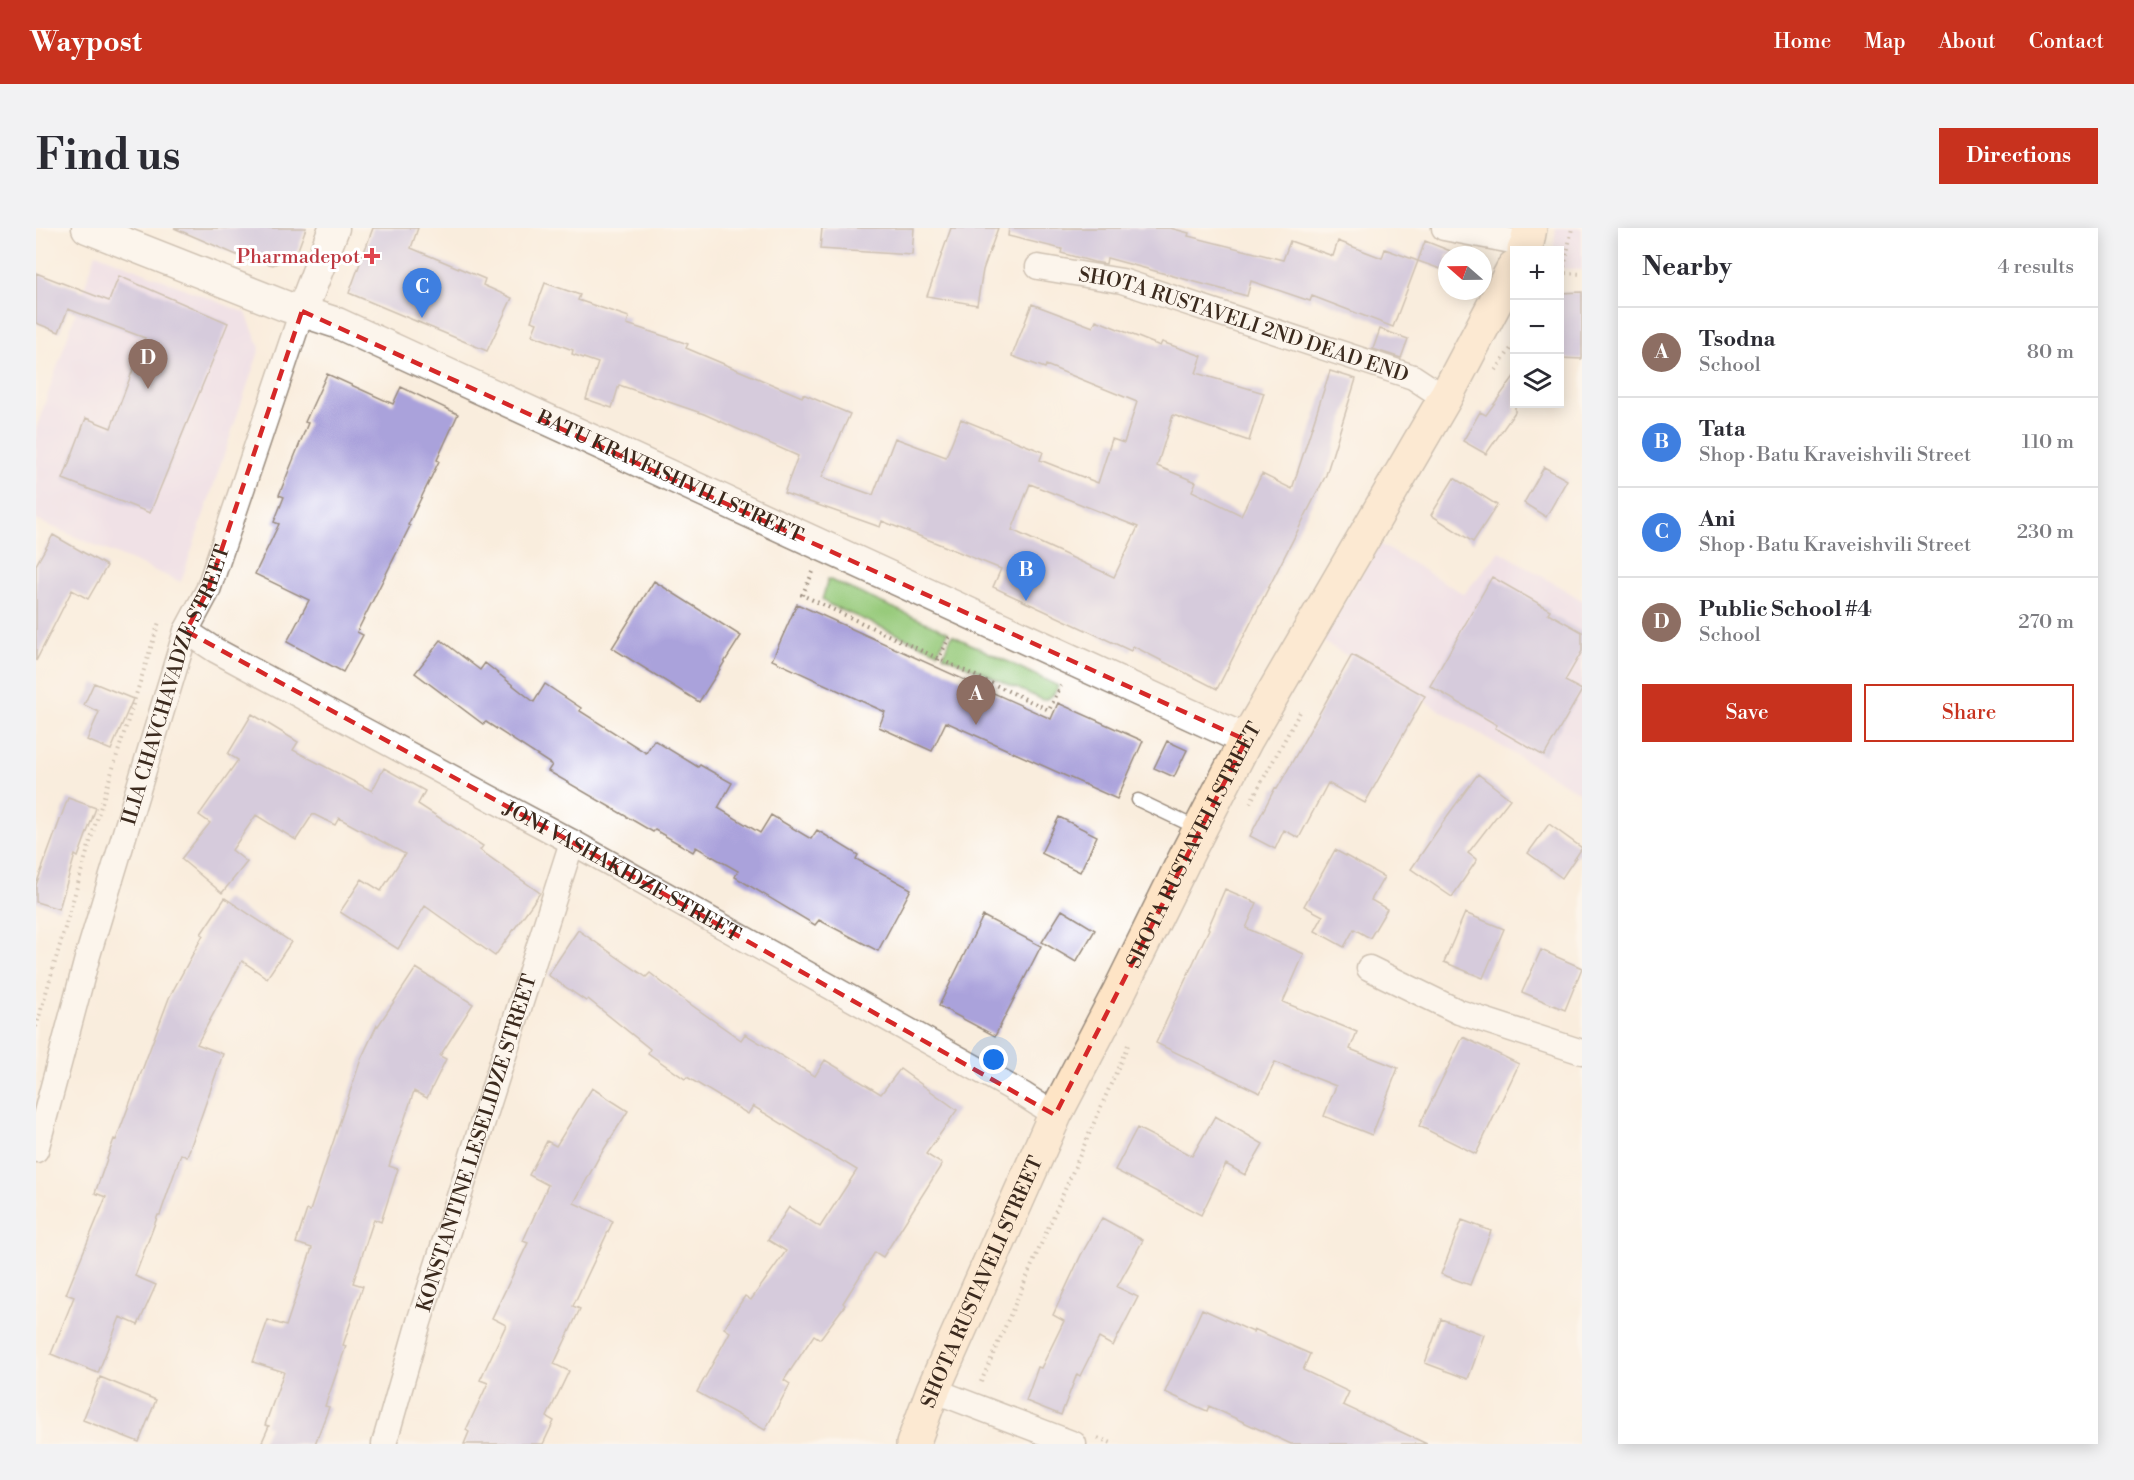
<!DOCTYPE html>
<meta charset="utf-8">
<style>
:root{--surface:#fff;--page:#f2f2f3;--text:#2b2b33;--muted:#7c7c81;--line:#e1e1e2;--accent:#c8321e}
body{margin:0;font-family:"Libre Bodoni",serif;background:var(--page);color:var(--text)}
.controls{position:absolute;right:18px;top:18px;display:grid;overflow:hidden;border-radius:0px;box-shadow:0 3px 15px #0003}
.controls button{width:54px;height:54px;display:grid;place-items:center;padding:0;border:0;border-bottom:2px solid var(--line);background:var(--surface);color:var(--text);font:30px sans-serif}
.compass{position:absolute;left:1402px;top:18px;width:54px;height:54px;border-radius:50%;background:var(--surface);box-shadow:0 3px 15px #0003;rotate:290deg}
.you{position:absolute;left:958px;top:832px;width:21px;height:21px;margin:-15px;border:4px solid #fff;border-radius:50%;background:#1a73e8;box-shadow:0 0 0 9px #1a73e833}
.badge{display:grid;place-items:center;width:39px;height:39px;border-radius:50%;background:var(--accent);color:#fff;font-size:20px;font-weight:700}
.pin{position:absolute;translate:-50% -50px;filter:drop-shadow(0 2px 3px #0008)}
.pin::after{content:'';position:absolute;top:32px;width:21px;height:18px;background:inherit;clip-path:polygon(0 0,100% 0,50% 100%)}
.list{margin:0;padding:0;list-style:none}
h2{display:flex;justify-content:space-between;align-items:center;height:78px;margin:0;padding:0 24px;font-size:26px}
h2 small{font-size:20px;font-weight:400;color:var(--muted)}
.list li{display:grid;grid-template-columns:39px 1fr auto;gap:18px;align-items:center;box-sizing:border-box;height:90px;padding:0 24px;border-top:2px solid var(--line)}
.list b{display:block;font-size:22px;white-space:nowrap}
.list p{margin:0;font-size:20px;white-space:nowrap;color:var(--muted)}
.list em{font-size:20px;font-style:normal;color:var(--muted)}
.actions{display:flex;gap:12px;padding:18px 24px}
.actions a{flex:1;padding:14px 0;border:2px solid var(--accent);border-radius:0px;text-align:center;font-size:21px;color:var(--accent)}
.actions .main{background:var(--accent);color:#fff}
.icon{flex:none;width:33px;height:33px;fill:none;stroke:currentColor;stroke-width:2;stroke-linecap:round;stroke-linejoin:round}
.map{position:relative;flex:none;width:1546px;height:1216px;overflow:hidden;border-radius:0px}
header{display:flex;align-items:center;gap:36px;box-sizing:border-box;height:84px;padding:0 30px;background:var(--accent);color:#fff}
header strong{font-size:28px}
nav{display:flex;gap:33px;margin-inline-start:auto;font-size:21px}
.intro{display:flex;align-items:center;justify-content:space-between;box-sizing:border-box;height:144px;padding:0 36px}
h1{margin:0;font-size:42px}
.button{padding:15px 27px;border-radius:0px;background:var(--accent);color:#fff;font-size:21px;font-weight:700}
main{display:flex;gap:36px;padding:0 36px}
aside{flex:1;background:var(--surface);border-radius:0px;box-shadow:0 3px 15px #0003}
.map>svg:first-child{display:block}
</style>
<header>
<strong>Waypost</strong>
<nav><a>Home</a><a>Map</a><a>About</a><a>Contact</a></nav>
</header>
<div class="intro"><h1>Find us</h1><a class="button">Directions</a></div>
<main>
<div class="map">
<svg width="1546" height="1216" viewBox="0 0 1546 1216">
<rect width="100%" height="100%" fill="#fff"/>
<filter id="ink" filterUnits="userSpaceOnUse"><feTurbulence type="fractalNoise" baseFrequency=".0167" numOctaves="2"/><feDisplacementMap in="SourceGraphic" scale="12" xChannelSelector="R" yChannelSelector="G"/><feConvolveMatrix kernelMatrix="1 2 1 2 8 2 1 2 1" color-interpolation-filters="sRGB"/></filter>
<filter id="wash" filterUnits="userSpaceOnUse"><feTurbulence type="fractalNoise" baseFrequency=".008" numOctaves="4" result="noise"/><feDisplacementMap in="SourceGraphic" scale="24" xChannelSelector="R" yChannelSelector="G"/><feGaussianBlur stdDeviation="1.35" result="paint"/><feColorMatrix in="noise" values="0 0 0 0 0 0 0 0 0 0 0 0 0 0 0 0 0 1.4 0 .05"/><feComposite in="paint" operator="in"/></filter>
<g filter="url(#wash)">
<rect width="100%" height="100%" fill="#f9eddd"/>
<!-- built -->
<path fill="#e5d3f1" d="M 1520,0 L 1546,0 L 1546,42 L 1524,40 L 1524,22 L 1517,22 Z
M 60,25 L 210,85 L 224,120 L 145,354 L 0,292 L 0,201 Z
M 1342,315 L 1428,366 L 1464,323 L 1546,372 L 1546,566 L 1286,413 Z"/>
<!-- green -->
<path fill="#97ca7a" stroke="#697a4c" stroke-width="1.5" d="M 792,351 L 912,404 L 902,424 L 792,376 L 786,372 Z
M 916,407 L 1022,458 C 1019,466 1016,470 1007,472 L 907,427 Z"/>
<g id="blocks">
<!-- building -->
<path fill="#aaa2db" fill-rule="evenodd" d="M 138,0 L 270,0 L 260,27 L 237,37 L 210,31 Z
M 337,0 L 382,0 L 375,20 L 449,51 L 447,57 L 476,70 L 451,123 L 313,65 Z
M 786,0 L 878,0 L 876,27 L 784,21 Z
M 915,0 L 962,0 L 947,42 L 941,77 L 891,68 Z
M 973,0 L 1134,0 L 1153,5 L 1152,8 L 1247,32 L 1254,13 L 1297,28 L 1302,13 L 1346,30 L 1349,21 L 1382,33 L 1357,99 L 1276,68 L 1274,73 L 1215,53 L 1211,68 L 1071,30 L 1070,36 L 1058,34 L 1025,25 L 1026,21 L 972,8 Z
M 1389,13 L 1417,24 L 1416,27 L 1411,27 L 1410,43 L 1382,33 Z
M 0,45 L 73,73 L 83,48 L 192,95 L 114,285 L 27,251 L 50,190 L 75,200 L 109,110 L 32,81 L 23,104 L 0,95 Z
M 509,55 L 544,67 L 542,72 L 593,89 L 591,96 L 652,116 L 650,120 L 766,169 L 767,166 L 814,186 L 786,249 L 837,267 L 859,210 L 910,229 L 925,191 L 1007,224 L 1004,232 L 1062,255 L 1076,211 L 1088,215 L 1101,174 L 1010,137 L 1009,140 L 976,128 L 996,76 L 1057,99 L 1060,92 L 1124,118 L 1126,114 L 1166,128 L 1160,145 L 1228,165 L 1213,213 L 1137,187 L 1121,238 L 1160,254 L 1156,263 L 1205,287 L 1226,246 L 1256,261 L 1294,143 L 1320,151 L 1290,247 L 1181,461 L 1097,418 L 1095,423 L 957,359 L 965,341 L 846,293 L 844,299 L 748,265 L 762,228 L 668,186 L 583,157 L 576,180 L 550,171 L 562,135 L 536,126 L 537,122 L 496,107 L 501,95 L 495,93 ZM 994,256 L 1102,299 L 1078,349 L 976,302 Z
M 1546,64 L 1546,131 L 1524,130 L 1524,65 Z
M 1344,101 L 1372,111 L 1365,130 L 1337,121 Z
M 291,146 L 357,176 L 365,159 L 422,186 L 401,232 L 403,233 L 372,297 L 374,298 L 321,404 L 327,407 L 307,444 L 251,414 L 273,372 L 219,346 L 243,296 L 238,294 L 248,269 L 243,267 L 272,195 L 269,194 Z
M 1479,147 L 1479,184 L 1450,226 L 1427,213 L 1444,184 L 1450,187 Z
M 1508,239 L 1531,252 L 1510,289 L 1488,275 Z
M 1418,250 L 1461,277 L 1437,314 L 1395,287 Z
M 17,307 L 71,338 L 52,371 L 36,362 L 0,433 L 0,337 Z
M 1456,349 L 1514,382 L 1512,385 L 1546,404 L 1546,423 L 1529,453 L 1546,462 L 1508,528 L 1459,500 L 1461,497 L 1394,458 Z
M 618,353 L 705,408 L 663,474 L 576,420 Z
M 761,376 L 1015,491 L 1022,475 L 1107,513 L 1081,571 L 910,494 L 896,523 L 843,499 L 849,484 L 736,432 Z
M 405,412 L 444,442 L 449,435 L 498,474 L 509,456 L 545,480 L 544,483 L 610,525 L 618,512 L 662,539 L 664,537 L 696,555 L 682,580 L 724,605 L 735,587 L 775,611 L 781,602 L 822,627 L 820,631 L 875,661 L 842,723 L 783,692 L 779,697 L 699,649 L 702,643 L 660,619 L 657,624 L 619,602 L 617,604 L 512,543 L 516,537 L 450,494 L 447,496 L 379,445 Z
M 1316,427 L 1389,468 L 1329,575 L 1292,555 L 1263,610 L 1248,602 L 1239,621 L 1214,608 L 1239,560 L 1241,561 Z
M 58,455 L 97,471 L 75,522 L 51,512 L 63,484 L 48,477 Z
M 216,486 L 262,514 L 257,522 L 336,563 L 348,540 L 389,563 L 382,576 L 447,618 L 444,622 L 504,665 L 459,728 L 389,678 L 362,721 L 304,684 L 326,651 L 345,663 L 369,626 L 303,590 L 299,597 L 277,586 L 260,612 L 220,587 L 196,622 L 211,634 L 186,665 L 145,631 L 174,595 L 163,587 L 202,532 L 192,526 Z
M 1131,513 L 1151,522 L 1138,549 L 1118,540 Z
M 1442,546 L 1474,571 L 1432,625 L 1441,632 L 1416,669 L 1375,641 L 1412,587 Z
M 32,570 L 60,580 L 42,629 L 39,627 L 23,681 L 0,674 L 0,657 Z
M 1023,589 L 1061,608 L 1044,644 L 1005,625 Z
M 1513,596 L 1546,620 L 1526,650 L 1492,625 Z
M 1299,622 L 1348,649 L 1335,672 L 1351,681 L 1334,710 L 1318,701 L 1308,719 L 1279,703 L 1287,688 L 1268,678 Z
M 1189,661 L 1221,675 L 1210,700 L 1268,726 L 1247,774 L 1321,804 L 1314,821 L 1362,840 L 1336,907 L 1288,888 L 1300,858 L 1239,834 L 1224,865 L 1120,815 L 1173,701 L 1172,700 Z
M 189,670 L 255,714 L 231,750 L 206,733 L 161,816 L 187,826 L 151,929 L 145,926 L 124,987 L 122,987 L 99,1048 L 120,1057 L 102,1097 L 84,1089 L 62,1145 L 15,1126 L 38,1069 L 30,1066 L 70,969 L 59,965 L 78,911 L 80,912 L 133,770 L 167,707 L 165,706 Z
M 1026,682 L 1059,702 L 1040,734 L 1006,714 Z
M 1429,685 L 1468,701 L 1447,750 L 1408,734 Z
M 947,688 L 1005,718 L 959,808 L 903,778 Z
M 542,702 L 610,749 L 614,745 L 647,771 L 705,812 L 709,806 L 779,848 L 789,832 L 845,866 L 864,841 L 921,882 L 890,926 L 906,936 L 847,1029 L 839,1024 L 807,1075 L 809,1077 L 784,1111 L 778,1107 L 748,1152 L 754,1156 L 729,1202 L 661,1164 L 694,1104 L 688,1100 L 709,1068 L 715,1072 L 750,1023 L 732,1012 L 753,979 L 784,999 L 821,942 L 717,878 L 712,886 L 651,849 L 649,851 L 612,825 L 614,821 L 552,771 L 550,773 L 512,747 Z
M 1505,722 L 1546,740 L 1529,782 L 1486,764 Z
M 380,740 L 437,776 L 404,828 L 410,831 L 391,870 L 378,863 L 353,938 L 362,941 L 345,994 L 338,991 L 317,1055 L 327,1058 L 307,1117 L 310,1118 L 289,1178 L 293,1179 L 279,1216 L 225,1216 L 233,1198 L 229,1197 L 248,1144 L 217,1134 L 232,1092 L 250,1098 L 276,1020 L 260,1015 L 271,982 L 274,983 L 325,831 L 341,797 L 342,798 Z
M 1427,809 L 1483,836 L 1440,926 L 1383,898 Z
M 556,860 L 592,883 L 563,929 L 538,975 L 577,993 L 537,1078 L 544,1081 L 518,1136 L 533,1143 L 511,1189 L 518,1193 L 507,1216 L 428,1216 L 433,1204 L 430,1202 L 452,1155 L 444,1152 L 470,1097 L 456,1090 L 492,1015 L 487,1013 L 512,957 L 493,947 L 511,913 L 520,918 Z
M 1179,888 L 1227,916 L 1209,947 L 1190,936 L 1165,987 L 1079,942 L 1101,900 L 1156,928 Z
M 1066,990 L 1107,1012 L 1081,1059 L 1102,1069 L 1077,1118 L 1063,1110 L 1044,1148 L 1041,1146 L 1025,1187 L 990,1173 L 1002,1139 L 1005,1140 L 1028,1093 L 1017,1087 L 1045,1027 Z
M 1426,992 L 1455,1003 L 1434,1057 L 1405,1046 Z
M 1166,1081 L 1217,1104 L 1218,1101 L 1274,1126 L 1267,1142 L 1313,1164 L 1307,1177 L 1391,1216 L 1255,1216 L 1173,1178 L 1171,1183 L 1129,1164 Z
M 1405,1091 L 1448,1107 L 1432,1151 L 1389,1135 Z
M 64,1149 L 120,1172 L 103,1214 L 47,1192 Z"/>
</g>
</g>
<g filter="url(#ink)">
<use href="#blocks" fill-opacity="0" stroke="#9a8c7e" stroke-width="1.5"/>
<g fill="none" stroke-linecap="round" stroke-linejoin="round">
<!-- service casing -->
<g stroke="#9a8c7e" stroke-width="15">
<path id="service" d="M 1102,572 L 1163,601"/>
</g>
<!-- minor casing -->
<g stroke="#9a8c7e" stroke-width="27">
<g id="minor">
<path d="M 1408,0 L 1491,16"/>
<path id="s1" d="M 1002,39 L 1086,53 L 1377,149 L 1409,170"/>
<path id="s2" d="M 150,403 L 179,422 L 536,614 L 988,867 L 1019,887"/>
<path d="M 1333,740 L 1423,784 L 1546,824"/>
<path id="s3" d="M 0,922 L 52,727 L 150,403 L 172,362 L 266,83"/>
<path d="M 897,1162 L 1038,1216"/>
<path id="s4" d="M 348,1216 L 383,1094 L 536,614"/>
</g>
</g>
<!-- tertiary casing -->
<g stroke="#9a8c7e" stroke-width="33">
<g id="tertiary">
<path id="s5" d="M 51,0 L 249,78 L 301,95 L 1210,512"/>
<path d="M 266,83 L 298,0"/>
</g>
</g>
<!-- secondary casing -->
<g stroke="#9a8c7e" stroke-width="36">
<g id="secondary">
<path d="M 1488,22 L 1491,16 L 1494,0"/>
<path id="s6" d="M 877,1216 L 897,1162 L 1019,887 L 1083,764 L 1153,622 L 1210,512 L 1409,170 L 1478,39"/>
</g>
</g>
<!-- path -->
<path stroke="#9a8c7e" stroke-width="4" stroke-dasharray="1.5 4.5" stroke-linecap="butt" d="M 1524,43 L 1527,45 L 1546,46
M 1524,50 L 1527,45 L 1536,0
M 1460,142 L 1478,116
M 777,344 L 766,367 L 1013,482 L 1025,458
M 902,432 L 915,406
M 1214,575 L 1264,484
M 0,799 L 59,597 L 123,394
M 945,1154 L 1092,817
M 1062,1210 L 1078,1216"/>
<!-- service -->
<use href="#service" stroke="#fff" stroke-width="12"/>
<!-- minor -->
<use href="#minor" stroke="#fff" stroke-width="24"/>
<!-- tertiary -->
<use href="#tertiary" stroke="#fff" stroke-width="30"/>
<!-- secondary -->
<use href="#secondary" stroke="#fee4c5" stroke-width="33"/>
</g>
</g>
<!-- marked area -->
<path d="M0 0H1546V1216H0ZM 266,83 L 1210,512 L 1019,887 L 536,614 L 150,403 L 172,362 Z" fill="#f9eddd" fill-opacity=".55" fill-rule="evenodd"/>
<path fill="none" stroke="#d62828" stroke-width="4.5" stroke-dasharray="12 8" stroke-linejoin="round" d="M 266,83 L 1210,512 L 1019,887 L 536,614 L 150,403 L 172,362 Z"/>
<!-- markers -->
<path fill="#e0444e" stroke="#fff" stroke-width="2" d="M333 19h6v6h6v6h-6v6h-6v-6h-6v-6h6z"/>
<g text-anchor="middle" stroke-width="6" stroke-linejoin="round" paint-order="stroke">
<!-- health labels -->
<g font-size="20" fill="#be3a42" stroke="#fff" text-anchor="end">
<text x="324" y="35">Pharmadepot</text>
</g>
<!-- street labels -->
<g font-size="20" fill="#3b2a1e" stroke="#fff">
<text dy="7" stroke="none"><textPath href="#s1" startOffset="214">SHOTA RUSTAVELI 2ND DEAD END</textPath></text>
<text dy="7" stroke="none"><textPath href="#s5" startOffset="634">BATU KRAVEISHVILI STREET</textPath></text>
<text dy="7" stroke="none"><textPath href="#s3" startOffset="486">ILIA CHAVCHAVADZE STREET</textPath></text>
<text dy="7" stroke="none"><textPath href="#s6" startOffset="662">SHOTA RUSTAVELI STREET</textPath></text>
<text dy="7" stroke="none"><textPath href="#s2" startOffset="498">JONI VASHAKIDZE STREET</textPath></text>
<text dy="7" stroke="none"><textPath href="#s4" startOffset="315">KONSTANTINE LESELIDZE STREET</textPath></text>
<text dy="7" stroke="none"><textPath href="#s6" startOffset="176">SHOTA RUSTAVELI STREET</textPath></text>
</g>
</g>
</svg>
<div class="controls">
<button>+</button>
<button>−</button>
<button><svg class="icon" aria-label="layers" viewBox="0 0 24 24"><path d="M12 4l9 5-9 5-9-5zM3 14l9 5 9-5"/></svg></button>
</div>
<svg class="compass" viewBox="-18 -18 36 36"><path d="M0-13l5 13h-10z" fill="#e53935"/><path d="M0 13l5-13h-10z" fill="#7c7c81"/></svg>
<div class="you"></div>
<div class="pin badge" style="left:940px;top:497px;background:#8d6e63">A</div>
<div class="pin badge" style="left:990px;top:373px;background:#3f7fe0">B</div>
<div class="pin badge" style="left:386px;top:90px;background:#3f7fe0">C</div>
<div class="pin badge" style="left:112px;top:161px;background:#8d6e63">D</div>
</div>
<aside>
<h2>Nearby<small>4 results</small></h2>
<ul class="list">
<li><span class="badge" style="background:#8d6e63">A</span><div><b>Tsodna</b><p>School</p></div><em>80 m</em></li>
<li><span class="badge" style="background:#3f7fe0">B</span><div><b>Tata</b><p>Shop · Batu Kraveishvili Street</p></div><em>110 m</em></li>
<li><span class="badge" style="background:#3f7fe0">C</span><div><b>Ani</b><p>Shop · Batu Kraveishvili Street</p></div><em>230 m</em></li>
<li><span class="badge" style="background:#8d6e63">D</span><div><b>Public School #4</b><p>School</p></div><em>270 m</em></li>
</ul>
<div class="actions"><a class="main">Save</a><a>Share</a></div>
</aside>
</main>
